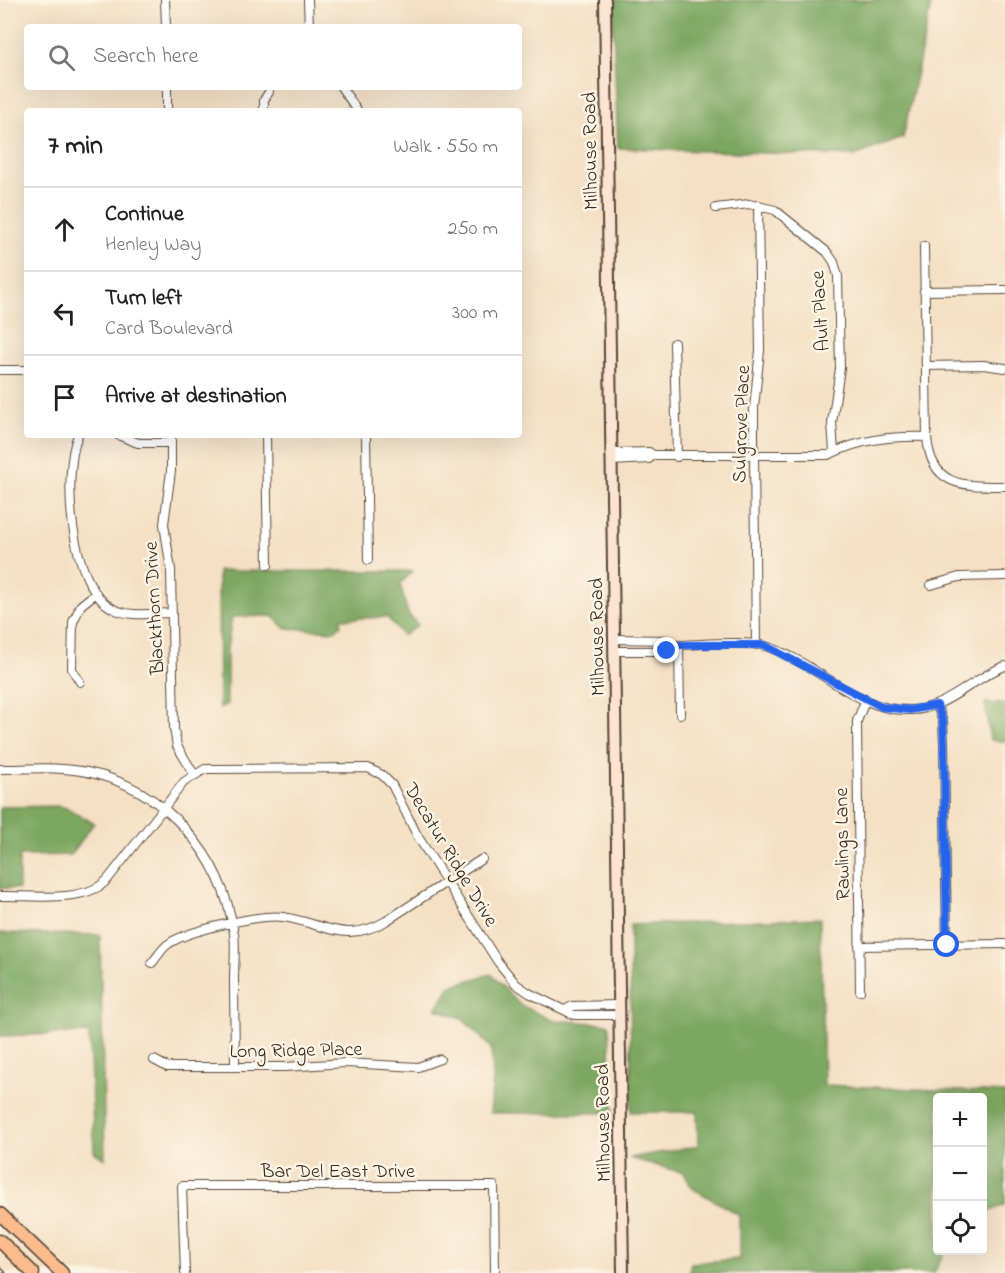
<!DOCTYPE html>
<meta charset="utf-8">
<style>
:root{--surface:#fff;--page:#f2f2f2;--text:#222;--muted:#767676;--line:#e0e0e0}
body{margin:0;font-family:"Indie Flower",sans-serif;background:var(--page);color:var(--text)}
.controls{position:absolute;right:18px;bottom:18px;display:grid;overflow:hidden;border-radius:6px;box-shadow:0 6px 24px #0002}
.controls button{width:54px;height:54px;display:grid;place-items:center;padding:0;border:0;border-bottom:2px solid var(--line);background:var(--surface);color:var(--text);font:30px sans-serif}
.stop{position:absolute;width:18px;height:18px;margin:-14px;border:4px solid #2563eb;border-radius:50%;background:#fff}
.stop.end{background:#2563eb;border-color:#fff;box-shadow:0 2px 6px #0008}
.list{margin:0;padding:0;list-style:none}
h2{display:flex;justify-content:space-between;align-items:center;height:78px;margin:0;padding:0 24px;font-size:26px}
h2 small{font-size:20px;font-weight:400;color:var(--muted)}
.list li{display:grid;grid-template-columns:39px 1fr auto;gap:18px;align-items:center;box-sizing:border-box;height:84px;padding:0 24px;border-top:2px solid var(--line)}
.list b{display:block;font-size:22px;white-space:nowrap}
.list p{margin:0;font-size:20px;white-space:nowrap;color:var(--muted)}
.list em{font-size:20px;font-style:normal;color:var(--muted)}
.icon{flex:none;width:33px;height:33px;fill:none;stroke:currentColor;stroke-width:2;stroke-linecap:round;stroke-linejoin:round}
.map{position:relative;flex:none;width:1005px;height:1273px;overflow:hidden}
.search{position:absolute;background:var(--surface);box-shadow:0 6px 24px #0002;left:24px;top:24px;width:498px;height:66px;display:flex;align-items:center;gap:15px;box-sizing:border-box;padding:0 21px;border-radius:6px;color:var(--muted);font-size:22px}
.panel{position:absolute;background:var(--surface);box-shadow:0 6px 24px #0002;left:24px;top:108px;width:498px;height:330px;border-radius:6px}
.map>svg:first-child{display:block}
</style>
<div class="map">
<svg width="1005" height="1273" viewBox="0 0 1005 1273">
<rect width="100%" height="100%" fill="#fcf5e5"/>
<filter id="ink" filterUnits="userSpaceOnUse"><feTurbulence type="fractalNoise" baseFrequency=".0167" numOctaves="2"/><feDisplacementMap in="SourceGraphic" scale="12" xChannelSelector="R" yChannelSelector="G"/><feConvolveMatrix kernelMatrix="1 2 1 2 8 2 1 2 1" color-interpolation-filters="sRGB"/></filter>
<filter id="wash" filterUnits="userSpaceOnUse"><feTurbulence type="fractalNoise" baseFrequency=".008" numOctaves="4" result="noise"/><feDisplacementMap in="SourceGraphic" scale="24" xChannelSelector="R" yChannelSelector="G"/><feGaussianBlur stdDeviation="1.35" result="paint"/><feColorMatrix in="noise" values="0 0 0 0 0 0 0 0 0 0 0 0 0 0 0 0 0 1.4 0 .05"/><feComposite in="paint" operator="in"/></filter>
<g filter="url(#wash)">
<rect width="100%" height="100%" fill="#f5e0c5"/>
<!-- forest -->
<path fill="#7ca760" stroke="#5c683f" stroke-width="1.5" d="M 612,0 L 932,0 L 903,138 L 854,156 L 618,148 Z
M 218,571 L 413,571 L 400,584 L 408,614 L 418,625 L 403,636 L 387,617 L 341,619 L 341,625 L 335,631 L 285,628 L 272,616 L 232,617 L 227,649 L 227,704 L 219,708 Z
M 985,703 L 1005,704 L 1005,741 L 990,740 Z
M 58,806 L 67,808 L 94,823 L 71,855 L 19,856 L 19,889 L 0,888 L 0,807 Z
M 820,918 L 824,1085 L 1005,1093 L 1005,1205 L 983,1214 L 982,1098 L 938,1098 L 938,1250 L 945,1251 L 934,1273 L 689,1273 L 691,1263 L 739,1259 L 739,1215 L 692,1188 L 684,1173 L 629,1158 L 698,1146 L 697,1112 L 631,1112 L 630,925 Z
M 0,933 L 100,935 L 105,1159 L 94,1152 L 89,1033 L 0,1036 Z
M 491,974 L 519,1004 L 551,1020 L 609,1024 L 613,1113 L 490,1113 L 493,1077 L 491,1048 L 462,1018 L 436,1009 L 450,986 Z"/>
</g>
<g filter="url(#ink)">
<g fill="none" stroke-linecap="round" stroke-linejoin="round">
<!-- street casing -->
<g stroke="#574537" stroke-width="10">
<path id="street" d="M 165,0 L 166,27
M 308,0 L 309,27
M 167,87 L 167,111
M 341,87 L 358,111
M 264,111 L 264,100 L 269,92
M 716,208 L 749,204 L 775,210 L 827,252 L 834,262 L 838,276 L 840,368 L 832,423 L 834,452
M 924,246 L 927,437 C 931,488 964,486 1005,486
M 924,291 L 1005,290
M 674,343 L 677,457
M 926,366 L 983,365 L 1005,368
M 0,370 L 27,370
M 78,435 C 62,474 70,586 112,608 C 129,618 153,613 172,613
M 118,435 L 138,443 L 171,443
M 171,435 L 171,471 L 164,524 L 171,570 L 174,729 L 177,746 L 194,774
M 266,435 L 268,565
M 366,435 L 368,560
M 611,453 L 649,452 L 653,455 L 649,459 L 611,461
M 653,455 L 828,455 C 861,439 891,436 927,437
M 931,585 L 959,577 L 1005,576
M 614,639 L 666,640 L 673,645 C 697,645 744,640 765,646 C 815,660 856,713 911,710 C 948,709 972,678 1005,666
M 679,645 L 680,714
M 756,645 L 754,456 L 754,408 L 760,350 L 758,205
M 614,651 L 667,651 L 673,645
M 80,682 L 72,669 L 73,622 L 81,605 L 96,593
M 937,705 L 943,722 L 944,743 L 947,945
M 0,769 C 29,769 58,766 87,772 C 165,788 223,855 234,934 C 236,948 234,964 234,979 C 234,1008 235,1037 235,1066
M 0,896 C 31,895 86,904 108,879 L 184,782 L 205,769 L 368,768 L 382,775 L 392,785 L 418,837 L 498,962 L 516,984 L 529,993 L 574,1015 L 619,1015
M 859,946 L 1005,944
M 152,963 C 157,957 161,950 167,945 C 184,931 261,914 283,917 C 323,923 345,945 386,921 L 482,859
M 860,991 L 857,721 L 866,699
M 565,1010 L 572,1006 L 618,1005
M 154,1060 L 167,1067 L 285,1067 L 345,1063 L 418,1067 L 440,1059
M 185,1273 L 182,1186 L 494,1186 L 495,1273"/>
</g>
<!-- secondary casing -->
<g stroke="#574537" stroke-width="14">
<path id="secondary" d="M 605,0 L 623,1273"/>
</g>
<!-- primary casing -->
<g stroke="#574537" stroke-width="15">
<path id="primary" d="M 0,1214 L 62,1273
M 0,1241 L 33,1273"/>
</g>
<!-- street -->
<use href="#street" stroke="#fff" stroke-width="8"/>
<!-- secondary -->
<use href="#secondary" stroke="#fde4d1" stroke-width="10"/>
<!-- primary -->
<use href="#primary" stroke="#fbbb8c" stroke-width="12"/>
<!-- rail casing -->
<g stroke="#3b2a1e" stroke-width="4.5">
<path id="rail" d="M 0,1269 L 4,1273"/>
</g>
<!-- rail -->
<use href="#rail" stroke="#fcf5e5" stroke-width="2" stroke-dasharray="7" stroke-linecap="butt"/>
</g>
</g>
<g fill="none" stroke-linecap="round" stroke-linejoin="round" filter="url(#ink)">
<!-- route -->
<path stroke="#2563eb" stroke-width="8" d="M 667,651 L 673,645 L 764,645 L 882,707 L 910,710 L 937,705 L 943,722 L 944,743 L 947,945"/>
</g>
<g text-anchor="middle" stroke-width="5" stroke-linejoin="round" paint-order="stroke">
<!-- street labels -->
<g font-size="20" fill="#3b2a1e" stroke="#fcf5e5">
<text transform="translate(589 151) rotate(-91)" y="7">Milhouse Road</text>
<text transform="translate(819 311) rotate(-94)" y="7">Ault Place</text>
<text transform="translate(740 424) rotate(-88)" y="7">Sulgrove Place</text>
<text transform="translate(153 608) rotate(-93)" y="7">Blackthorn Drive</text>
<text transform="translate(596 637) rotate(-91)" y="7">Milhouse Road</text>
<text transform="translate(841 844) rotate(-91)" y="7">Rawlings Lane</text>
<text transform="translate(452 854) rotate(59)" y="7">Decatur Ridge Drive</text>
<text transform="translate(296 1049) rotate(-1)" y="7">Long Ridge Place</text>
<text transform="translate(602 1123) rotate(-91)" y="7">Milhouse Road</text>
<text x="338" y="1177">Bar Del East Drive</text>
</g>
</g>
</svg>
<div class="controls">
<button>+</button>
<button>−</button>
<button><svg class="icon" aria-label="locate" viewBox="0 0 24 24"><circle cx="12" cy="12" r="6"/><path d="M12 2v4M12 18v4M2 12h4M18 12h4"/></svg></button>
</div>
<div class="stop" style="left:947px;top:945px"></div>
<div class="stop end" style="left:667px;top:651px"></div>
<div class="search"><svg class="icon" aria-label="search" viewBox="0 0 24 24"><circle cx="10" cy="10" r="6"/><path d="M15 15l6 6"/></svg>Search here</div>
<section class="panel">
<h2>7 min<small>Walk · 550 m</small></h2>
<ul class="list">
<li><svg class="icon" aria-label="ahead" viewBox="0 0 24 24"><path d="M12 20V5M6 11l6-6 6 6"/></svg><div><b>Continue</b><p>Henley Way</p></div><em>250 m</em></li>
<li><svg class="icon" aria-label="left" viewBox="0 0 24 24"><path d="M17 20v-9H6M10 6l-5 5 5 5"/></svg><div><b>Turn left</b><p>Card Boulevard</p></div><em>300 m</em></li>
<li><svg class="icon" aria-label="arrive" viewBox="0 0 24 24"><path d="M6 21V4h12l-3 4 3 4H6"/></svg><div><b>Arrive at destination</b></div></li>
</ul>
</section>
</div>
